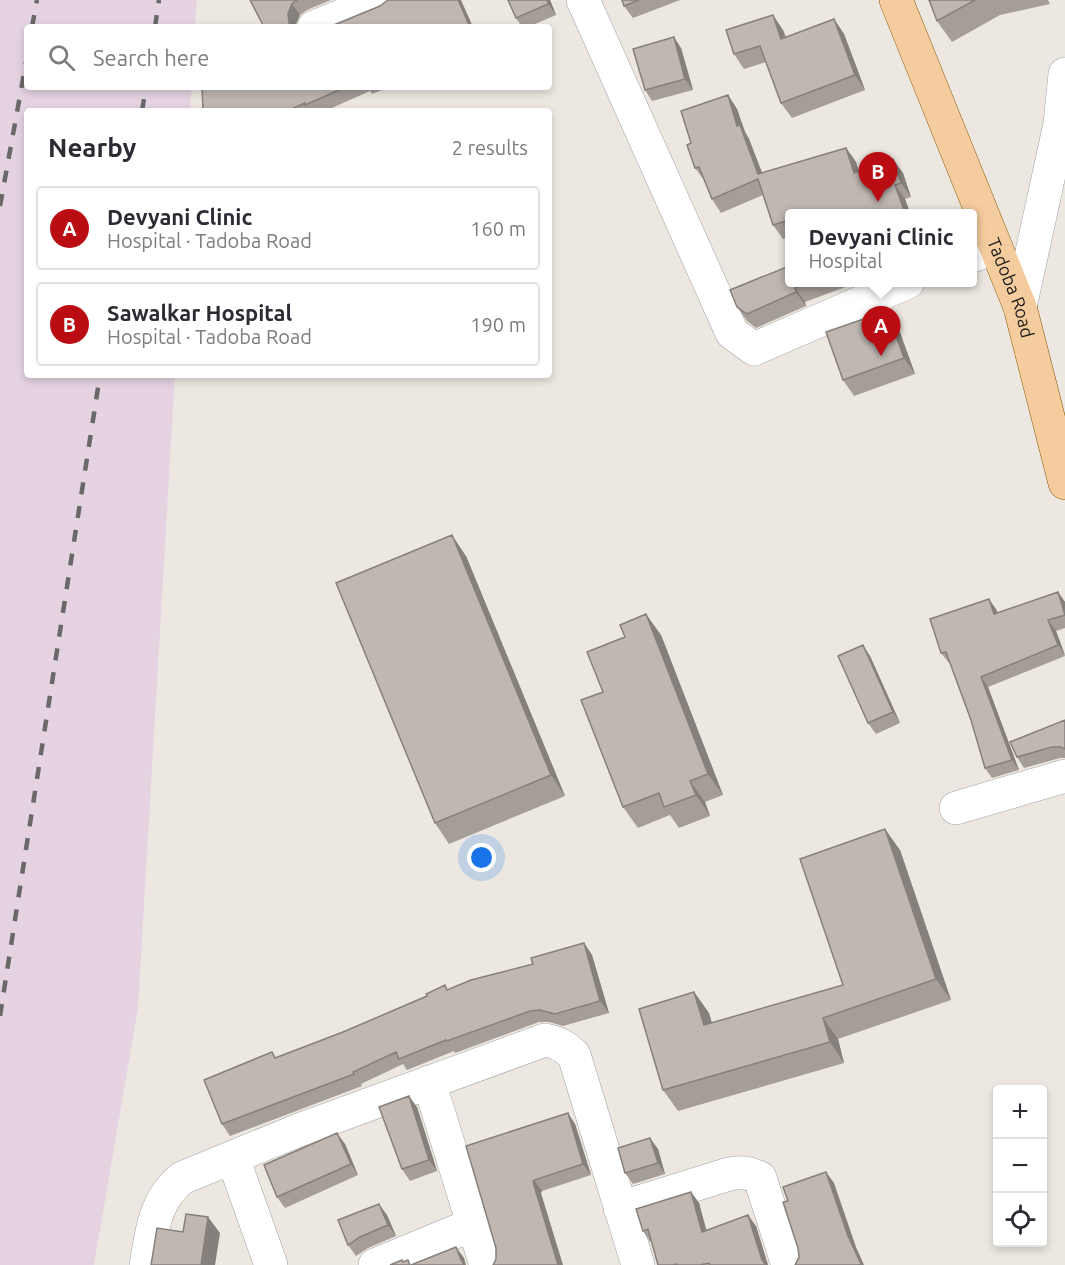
<!DOCTYPE html>
<meta charset="utf-8">
<style>
:root{--surface:#fff;--page:#f7f7f7;--text:#2b2b33;--muted:#7c7c81;--line:#e1e1e2;--accent:#b90d13}
body{margin:0;font-family:Ubuntu,sans-serif;background:var(--page);color:var(--text)}
.controls{position:absolute;right:18px;bottom:18px;display:grid;overflow:hidden;border-radius:6px;box-shadow:0 3px 9px #0003}
.controls button{width:54px;height:54px;display:grid;place-items:center;padding:0;border:0;border-bottom:2px solid var(--line);background:var(--surface);color:var(--text);font:30px sans-serif}
.you{position:absolute;left:482px;top:858px;width:21px;height:21px;margin:-15px;border:4px solid #fff;border-radius:50%;background:#1a73e8;box-shadow:0 0 0 9px #1a73e833}
.badge{display:grid;place-items:center;width:39px;height:39px;border-radius:50%;background:var(--accent);color:#fff;font-size:20px;font-weight:700}
.pin{position:absolute;translate:-50% -50px;filter:drop-shadow(0 2px 3px #0008)}
.pin::after{content:'';position:absolute;top:32px;width:21px;height:18px;background:inherit;clip-path:polygon(0 0,100% 0,50% 100%)}
.popup{position:absolute;left:785px;top:209px;width:192px;height:78px;box-sizing:border-box;display:grid;place-content:center;border-radius:6px;background:var(--surface);filter:drop-shadow(0 2px 4px #0005);font-size:20px;white-space:nowrap;color:var(--muted)}
.popup b{font-size:22px;color:var(--text)}
.popup::after{content:'';position:absolute;left:50%;top:100%;margin-left:-12px;border:12px solid transparent;border-top-color:var(--surface)}
.list{margin:0;padding:0;list-style:none}
h2{display:flex;justify-content:space-between;align-items:center;height:78px;margin:0;padding:0 24px;font-size:26px}
h2 small{font-size:20px;font-weight:400;color:var(--muted)}
.list li{display:grid;grid-template-columns:39px 1fr auto;gap:18px;align-items:center;box-sizing:border-box;height:84px;margin:0 12px 12px;padding:0 12px;border:2px solid var(--line);border-radius:6px}
.list b{display:block;font-size:22px;white-space:nowrap}
.list p{margin:0;font-size:20px;white-space:nowrap;color:var(--muted)}
.list em{font-size:20px;font-style:normal;color:var(--muted)}
.icon{flex:none;width:33px;height:33px;fill:none;stroke:currentColor;stroke-width:2;stroke-linecap:round;stroke-linejoin:round}
.map{position:relative;flex:none;width:1065px;height:1265px;overflow:hidden}
.search{position:absolute;background:var(--surface);box-shadow:0 3px 9px #0003;left:24px;top:24px;width:528px;height:66px;display:flex;align-items:center;gap:15px;box-sizing:border-box;padding:0 21px;border-radius:6px;color:var(--muted);font-size:22px}
.panel{position:absolute;background:var(--surface);box-shadow:0 3px 9px #0003;left:24px;top:108px;width:528px;height:270px;border-radius:6px}
.map>svg:first-child{display:block}
</style>
<div class="map">
<svg width="1065" height="1265" viewBox="0 0 1065 1265">
<rect width="100%" height="100%" fill="#ece8e1"/>
<!-- industrial -->
<path fill="#e5d3e2" d="M 0,0 L 197,0 L 195,27 L 27,27 L 27,87 L 192,87 L 190,111 L 27,111 L 27,375 L 175,375 L 138,1008 L 94,1265 L 0,1265 Z"/>
<g fill="none" stroke-linecap="round" stroke-linejoin="round">
<!-- minor casing -->
<g stroke="#a2a2a2" stroke-width="34">
<path id="minor" d="M 583,0 L 732,333 L 754,349 L 908,282
M 314,27 L 381,0
M 972,256 L 996,247
M 1020,307 L 1060,124 L 1065,74
M 956,808 L 1065,776
M 429,1082 L 486,1265
M 233,1158 L 271,1265
M 620,1208 L 729,1174 C 742,1172 748,1172 760,1178 L 788,1265
M 146,1265 C 152,1232 154,1200 182,1178 L 299,1130 L 545,1040 C 558,1042 565,1047 574,1055 L 638,1265
M 375,1265 L 474,1224"/>
</g>
<!-- major casing -->
<g stroke="#895a09" stroke-width="34">
<g id="major">
<path id="s1" d="M 896,0 L 1020,307 L 1065,483"/>
</g>
</g>
<!-- minor -->
<use href="#minor" stroke="#fff" stroke-width="33"/>
<!-- major -->
<use href="#major" stroke="#f5cc9d" stroke-width="33"/>
<!-- rail -->
<path stroke="#696969" stroke-width="4.5" stroke-dasharray="12 12" stroke-linecap="butt" d="M 32,27 L 37,0
M 155,27 L 159,0
M 142,111 L 146,87
M 0,206 L 27,57
M 0,1016 L 100,375"/>
</g>
<!-- wall -->
<path fill="#a59d98" d="M 250,0 L 331,0 L 307,10 L 300,15 L 296,24 L 296,27 L 264,27 Z
M 550,0 L 556,15 L 528,27 L 522,27 L 516,18 Z
M 622,0 L 680,0 L 633,18 L 624,6 Z
M 929,0 L 1048,0 L 1050,4 L 1000,15 L 952,42 L 937,21 Z
M 834,19 L 844,34 L 865,90 L 792,118 L 781,103 L 766,62 L 744,69 L 734,54 L 783,30 L 786,37 Z
M 681,48 L 693,90 L 652,101 L 645,90 Z
M 202,87 L 390,87 L 372,94 L 370,91 L 325,111 L 203,111 Z
M 728,95 L 737,109 L 745,132 L 749,139 L 762,173 L 846,148 L 856,162 L 859,171 L 903,173 L 911,197 L 905,199 L 910,213 L 789,213 L 789,237 L 783,239 L 773,225 L 763,195 L 721,213 L 712,199 L 704,180 L 695,168 L 691,143 Z
M 789,282 L 859,282 L 805,302 L 806,306 L 756,328 L 747,321 L 737,307 Z
M 887,311 L 898,327 L 915,374 L 854,396 L 843,380 Z
M 466,556 L 565,796 L 449,844 L 435,823 Z
M 1058,592 L 1065,602 L 1065,628 L 1056,631 L 1065,656 L 988,687 L 1019,770 L 992,778 L 985,768 L 971,720 L 950,663 L 949,663 L 941,653 L 996,609 L 998,613 Z
M 661,635 L 723,795 L 705,802 L 710,816 L 679,828 L 670,815 L 638,828 L 623,807 L 603,692 L 625,637 Z
M 870,656 L 900,723 L 876,734 L 868,723 Z
M 1065,720 L 1065,758 L 1060,758 L 1024,768 L 1017,757 Z
M 900,850 L 951,1000 L 838,1039 L 844,1063 L 678,1111 L 663,1090 L 694,992 L 709,1013 L 712,1023 L 843,985 Z
M 584,943 L 592,955 L 609,1013 L 563,1026 L 549,1022 L 539,1022 L 455,1053 L 454,1051 L 407,1070 L 403,1064 L 361,1084 L 362,1086 L 230,1136 L 222,1124 L 272,1052 L 276,1058 L 343,1032 L 427,996 L 445,985 L 448,990 L 533,964 Z
M 417,1107 L 437,1171 L 410,1181 L 402,1169 Z
M 575,1124 L 591,1175 L 542,1191 L 496,1259 L 496,1248 L 466,1146 Z
M 345,1144 L 358,1175 L 285,1208 L 277,1197 Z
M 658,1149 L 665,1174 L 633,1184 L 625,1173 Z
M 691,1192 L 699,1203 L 706,1231 L 756,1226 L 768,1265 L 658,1265 L 651,1241 L 650,1242 L 643,1231 Z
M 387,1215 L 396,1236 L 368,1248 L 356,1256 L 348,1245 Z"/>
<!-- shaded-wall -->
<path fill="#86807c" d="M 458,0 L 461,0 L 473,27 L 470,27 Z
M 547,0 L 550,0 L 556,15 L 548,4 Z
M 292,4 L 300,15 L 296,24 L 296,27 L 292,27 L 289,23 L 288,13 Z
M 773,15 L 783,30 L 791,54 L 781,39 Z
M 834,19 L 844,34 L 865,90 L 855,75 Z
M 674,37 L 681,48 L 693,90 L 685,79 Z
M 728,95 L 737,109 L 745,132 L 749,139 L 768,188 L 758,174 L 737,126 Z
M 846,148 L 856,162 L 863,187 L 854,173 Z
M 893,159 L 903,173 L 911,197 L 901,183 Z
M 895,185 L 905,199 L 910,213 L 905,213 Z
M 795,288 L 805,302 L 806,306 L 796,292 Z
M 887,311 L 898,327 L 915,374 L 904,358 Z
M 452,535 L 466,556 L 565,796 L 551,775 Z
M 1058,592 L 1065,602 L 1065,613 Z
M 989,599 L 996,609 L 1002,624 L 994,614 Z
M 646,614 L 661,635 L 723,795 L 708,774 Z
M 1048,620 L 1056,631 L 1065,655 L 1058,645 Z
M 863,645 L 870,656 L 900,723 L 893,712 Z
M 981,677 L 988,687 L 1019,770 L 1012,760 Z
M 690,781 L 705,802 L 710,816 L 696,795 Z
M 885,829 L 900,850 L 951,1000 L 936,979 Z
M 584,943 L 592,955 L 609,1013 L 600,1001 Z
M 694,992 L 709,1013 L 718,1046 L 704,1025 Z
M 823,1018 L 838,1039 L 844,1063 L 830,1042 Z
M 409,1096 L 417,1107 L 437,1171 L 429,1160 Z
M 568,1113 L 575,1124 L 591,1175 L 583,1164 Z
M 337,1133 L 345,1144 L 358,1175 L 351,1164 Z
M 650,1138 L 658,1149 L 665,1174 L 658,1163 Z
M 826,1172 L 834,1183 L 856,1247 L 864,1265 L 861,1265 L 848,1236 Z
M 534,1180 L 542,1191 L 541,1193 L 563,1265 L 558,1265 L 533,1182 Z
M 691,1192 L 699,1203 L 710,1243 L 702,1232 Z
M 379,1204 L 387,1215 L 396,1236 L 388,1225 Z
M 748,1215 L 756,1226 L 768,1265 L 766,1265 L 762,1260 Z
M 208,1217 L 220,1233 L 215,1265 L 201,1265 Z
M 456,1247 L 464,1258 L 466,1265 L 464,1265 L 461,1260 Z"/>
<!-- building -->
<path fill="#c0b7b1" stroke="#86807c" stroke-width="1.5" d="M 250,0 L 297,0 L 292,4 L 288,13 L 289,23 L 292,27 L 264,27 Z
M 388,0 L 458,0 L 470,27 L 329,27 L 380,6 Z
M 508,0 L 547,0 L 548,4 L 516,18 Z
M 622,0 L 639,0 L 624,6 Z
M 929,0 L 975,0 L 937,21 Z
M 773,15 L 781,39 L 834,19 L 855,75 L 781,103 L 760,46 L 734,54 L 726,30 Z
M 674,37 L 685,79 L 645,90 L 633,49 Z
M 202,87 L 346,87 L 305,105 L 305,103 L 287,111 L 203,111 Z
M 728,95 L 737,126 L 740,125 L 758,174 L 846,148 L 854,173 L 893,159 L 901,183 L 895,185 L 905,213 L 789,213 L 789,220 L 773,225 L 758,179 L 712,199 L 699,167 L 695,168 L 687,145 L 691,143 L 681,111 Z
M 789,266 L 789,282 L 810,282 L 795,288 L 796,292 L 747,314 L 737,307 L 730,290 Z
M 887,311 L 904,358 L 843,380 L 826,332 Z
M 452,535 L 551,775 L 435,823 L 336,583 Z
M 1058,592 L 1065,615 L 1048,620 L 1058,645 L 981,677 L 1012,760 L 985,768 L 971,720 L 946,652 L 941,653 L 930,619 L 989,599 L 994,614 Z
M 646,614 L 708,774 L 690,781 L 696,795 L 664,807 L 659,793 L 623,807 L 581,700 L 603,692 L 587,652 L 625,637 L 620,625 Z
M 863,645 L 893,712 L 868,723 L 838,656 Z
M 1065,720 L 1065,749 L 1061,747 L 1052,747 L 1017,757 L 1010,742 Z
M 885,829 L 936,979 L 823,1018 L 830,1042 L 663,1090 L 639,1009 L 694,992 L 704,1025 L 843,985 L 800,859 Z
M 584,943 L 600,1001 L 555,1014 L 540,1010 L 530,1011 L 447,1041 L 446,1040 L 399,1059 L 396,1052 L 353,1072 L 354,1074 L 222,1124 L 204,1080 L 272,1052 L 275,1058 L 343,1032 L 427,996 L 426,994 L 445,985 L 447,990 L 471,980 L 533,964 L 531,958 Z
M 409,1096 L 429,1160 L 402,1169 L 379,1107 Z
M 568,1113 L 583,1164 L 534,1180 L 533,1182 L 558,1265 L 493,1265 L 496,1259 L 496,1248 L 466,1146 Z
M 337,1133 L 351,1164 L 277,1197 L 264,1165 Z
M 650,1138 L 658,1163 L 625,1173 L 618,1148 Z
M 826,1172 L 848,1236 L 861,1264 L 858,1265 L 795,1265 L 799,1257 L 798,1248 L 783,1202 L 788,1201 L 783,1187 Z
M 691,1192 L 702,1232 L 748,1215 L 762,1260 L 766,1265 L 710,1265 L 709,1263 L 700,1265 L 678,1265 L 677,1264 L 673,1265 L 658,1265 L 648,1229 L 643,1231 L 636,1209 Z
M 379,1204 L 388,1225 L 360,1237 L 348,1245 L 338,1220 Z
M 186,1214 L 208,1217 L 201,1265 L 151,1265 L 157,1228 L 183,1232 Z
M 456,1247 L 461,1260 L 464,1265 L 411,1265 Z
M 402,1260 L 403,1262 L 408,1260 L 410,1265 L 390,1265 Z"/>
<g text-anchor="middle" stroke-width="4.5" stroke-linejoin="round" paint-order="stroke">
<!-- street labels -->
<g font-size="18" fill="#1b1b1b" stroke="#fff">
<text dy="6" stroke="none"><textPath href="#s1" startOffset="310">Tadoba Road</textPath></text>
</g>
</g>
</svg>
<div class="controls">
<button>+</button>
<button>−</button>
<button><svg class="icon" aria-label="locate" viewBox="0 0 24 24"><circle cx="12" cy="12" r="6"/><path d="M12 2v4M12 18v4M2 12h4M18 12h4"/></svg></button>
</div>
<div class="you"></div>
<div class="pin badge" style="left:881px;top:356px">A</div>
<div class="popup"><b>Devyani Clinic</b>Hospital</div>
<div class="pin badge" style="left:878px;top:202px">B</div>
<div class="search"><svg class="icon" aria-label="search" viewBox="0 0 24 24"><circle cx="10" cy="10" r="6"/><path d="M15 15l6 6"/></svg>Search here</div>
<section class="panel">
<h2>Nearby<small>2 results</small></h2>
<ul class="list">
<li><span class="badge">A</span><div><b>Devyani Clinic</b><p>Hospital · Tadoba Road</p></div><em>160 m</em></li>
<li><span class="badge">B</span><div><b>Sawalkar Hospital</b><p>Hospital · Tadoba Road</p></div><em>190 m</em></li>
</ul>
</section>
</div>
